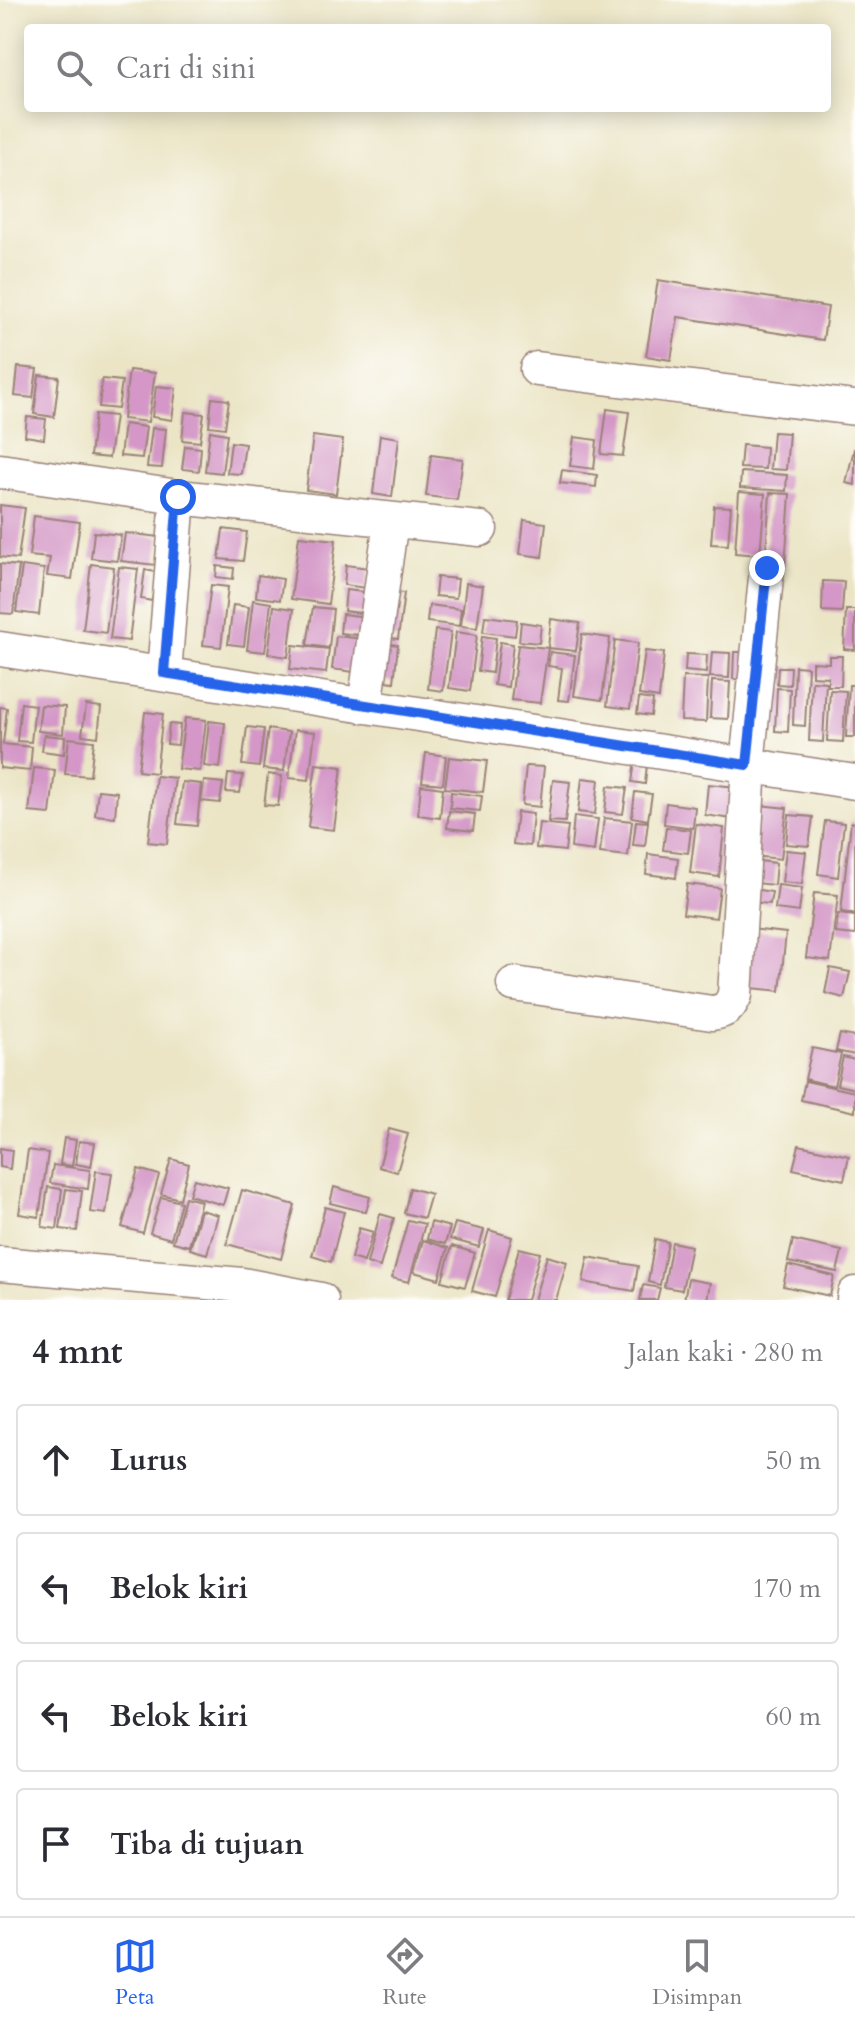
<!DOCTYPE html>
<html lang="id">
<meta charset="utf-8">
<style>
:root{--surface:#fff;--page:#f7f7f7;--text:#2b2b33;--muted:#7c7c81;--line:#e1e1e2;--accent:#2563eb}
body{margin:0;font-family:Cardo,serif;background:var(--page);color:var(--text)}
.stop{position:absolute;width:24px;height:24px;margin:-18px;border:6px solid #2563eb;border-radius:50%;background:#fff}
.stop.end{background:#2563eb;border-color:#fff;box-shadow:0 2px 8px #0008}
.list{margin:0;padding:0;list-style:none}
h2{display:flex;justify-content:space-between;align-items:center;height:104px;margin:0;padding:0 32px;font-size:34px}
h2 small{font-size:26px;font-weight:400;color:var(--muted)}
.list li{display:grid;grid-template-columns:52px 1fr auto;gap:24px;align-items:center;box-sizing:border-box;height:112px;margin:0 16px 16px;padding:0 16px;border:2px solid var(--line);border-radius:8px}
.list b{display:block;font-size:30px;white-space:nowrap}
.list em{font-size:26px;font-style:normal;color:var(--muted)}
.icon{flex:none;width:44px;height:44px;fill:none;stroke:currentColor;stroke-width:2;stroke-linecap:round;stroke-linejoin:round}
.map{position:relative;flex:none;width:855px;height:1300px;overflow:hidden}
.search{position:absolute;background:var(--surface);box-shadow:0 4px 20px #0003;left:24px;right:24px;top:24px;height:88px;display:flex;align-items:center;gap:20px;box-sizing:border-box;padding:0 28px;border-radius:8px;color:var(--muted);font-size:30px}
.sheet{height:616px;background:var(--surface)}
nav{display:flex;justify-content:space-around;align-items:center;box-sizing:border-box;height:112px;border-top:2px solid var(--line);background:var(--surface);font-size:22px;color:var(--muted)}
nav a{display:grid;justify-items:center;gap:4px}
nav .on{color:var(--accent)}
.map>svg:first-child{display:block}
</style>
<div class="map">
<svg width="855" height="1300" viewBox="0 0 855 1300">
<rect width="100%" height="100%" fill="#fdfcf7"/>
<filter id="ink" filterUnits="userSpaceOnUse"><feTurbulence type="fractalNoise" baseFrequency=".0125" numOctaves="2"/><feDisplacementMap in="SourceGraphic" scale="16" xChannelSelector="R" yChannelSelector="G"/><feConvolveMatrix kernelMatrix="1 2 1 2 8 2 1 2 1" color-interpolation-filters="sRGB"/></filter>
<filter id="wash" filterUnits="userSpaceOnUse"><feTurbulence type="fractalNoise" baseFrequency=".006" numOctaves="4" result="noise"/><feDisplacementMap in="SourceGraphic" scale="32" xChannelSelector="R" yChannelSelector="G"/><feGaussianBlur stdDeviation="1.8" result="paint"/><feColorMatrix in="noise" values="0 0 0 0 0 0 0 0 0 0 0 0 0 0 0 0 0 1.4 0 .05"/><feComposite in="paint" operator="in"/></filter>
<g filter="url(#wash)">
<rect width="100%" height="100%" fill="#ebe5c6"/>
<g id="blocks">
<!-- building -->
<path fill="#d497c7" d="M 658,280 L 828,307 L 823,340 L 678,317 L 671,360 L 646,356 Z
M 18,367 L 37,369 L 33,398 L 15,396 Z
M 129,370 L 155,373 L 148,422 L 123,419 Z
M 39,375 L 59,377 L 54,417 L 34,414 Z
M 102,379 L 122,381 L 118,409 L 99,407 Z
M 156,386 L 176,388 L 172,420 L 152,417 Z
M 212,398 L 229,400 L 225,428 L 209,426 Z
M 607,409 L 629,412 L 623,456 L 601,454 Z
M 185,412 L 204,414 L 200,442 L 182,440 Z
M 95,414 L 115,416 L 109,458 L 90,456 Z
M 27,417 L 46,419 L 44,439 L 25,436 Z
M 124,424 L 146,427 L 142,458 L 120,456 Z
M 152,428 L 166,429 L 162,468 L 147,467 Z
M 210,431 L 227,434 L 222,473 L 205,471 Z
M 773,432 L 789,433 L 786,470 L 770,469 Z
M 380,435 L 399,438 L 392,497 L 373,494 Z
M 313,436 L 343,440 L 336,494 L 306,490 Z
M 574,437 L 597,440 L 594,469 L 570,466 Z
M 231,442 L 245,444 L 241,474 L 227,473 Z
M 742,445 L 766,447 L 765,469 L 740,468 Z
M 185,446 L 201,448 L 199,471 L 182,469 Z
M 854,449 L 855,449 L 855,485 L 846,483 Z
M 431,455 L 463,459 L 457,500 L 426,496 Z
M 562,470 L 597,475 L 596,487 L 560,483 Z
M 741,472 L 787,475 L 786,491 L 740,488 Z
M 739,492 L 765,494 L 760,555 L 735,553 Z
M 770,493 L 790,494 L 785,566 L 765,565 Z
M 0,505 L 25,508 L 18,559 L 0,557 Z
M 714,506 L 731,507 L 728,545 L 711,544 Z
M 34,516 L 80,522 L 72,579 L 47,576 L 50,558 L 29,556 Z
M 524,520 L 546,523 L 542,557 L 520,554 Z
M 223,529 L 247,532 L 243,561 L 219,559 Z
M 94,532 L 121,535 L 117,561 L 91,558 Z
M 125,533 L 159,537 L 156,565 L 121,561 Z
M 299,536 L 336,540 L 328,604 L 291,599 Z
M 0,564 L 19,566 L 13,614 L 0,613 Z
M 91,564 L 114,567 L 106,633 L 83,630 Z
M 346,565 L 369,568 L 366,588 L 344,585 Z
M 22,566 L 44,569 L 39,615 L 16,612 Z
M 217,566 L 234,568 L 233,579 L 216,577 Z
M 119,567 L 138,569 L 129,641 L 110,639 Z
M 145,570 L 156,572 L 152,601 L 141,599 Z
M 258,575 L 283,579 L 280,600 L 256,597 Z
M 437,577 L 458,579 L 456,598 L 435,596 Z
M 823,581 L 844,582 L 842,612 L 822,611 Z
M 466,583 L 483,586 L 477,628 L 461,626 Z
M 211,585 L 228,587 L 221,647 L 203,645 Z
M 346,590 L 380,594 L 377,615 L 344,611 Z
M 382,590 L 404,593 L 398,639 L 376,636 Z
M 253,600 L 271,603 L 265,652 L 247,650 Z
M 233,605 L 249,607 L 244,646 L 228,644 Z
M 429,605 L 461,609 L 459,626 L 427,622 Z
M 274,606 L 294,609 L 288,657 L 268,654 Z
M 313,607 L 333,609 L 329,648 L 307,645 Z
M 846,610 L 855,610 L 855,650 L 844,649 Z
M 342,614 L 376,618 L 374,637 L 340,633 Z
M 485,616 L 517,620 L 515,636 L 483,632 Z
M 551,619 L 580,623 L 576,651 L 548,648 Z
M 521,622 L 541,625 L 539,643 L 519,641 Z
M 435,630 L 451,632 L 443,691 L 428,689 Z
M 456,632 L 477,635 L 470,691 L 449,688 Z
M 582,634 L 610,638 L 602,700 L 574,696 Z
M 336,636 L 365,639 L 361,673 L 332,669 Z
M 482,636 L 496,638 L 492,673 L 478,671 Z
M 615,640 L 638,643 L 630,709 L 607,706 Z
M 377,642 L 398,645 L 394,682 L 372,679 Z
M 500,642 L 513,644 L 508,687 L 494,685 Z
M 293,645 L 329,649 L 326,673 L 290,669 Z
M 518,645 L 548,648 L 540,703 L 511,700 Z
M 645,651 L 664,653 L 659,698 L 639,695 Z
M 550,652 L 575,655 L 569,701 L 558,700 L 562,668 L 548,666 Z
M 712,652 L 730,653 L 729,678 L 710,677 Z
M 734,652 L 753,652 L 751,680 L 733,679 Z
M 686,654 L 707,655 L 706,673 L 685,671 Z
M 829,656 L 842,656 L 841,686 L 828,686 L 828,677 L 812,676 L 812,662 L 829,663 Z
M 795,666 L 808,667 L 805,726 L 793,725 Z
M 778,667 L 791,667 L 790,685 L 777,684 Z
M 683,677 L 708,678 L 706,722 L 681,721 Z
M 712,681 L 730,682 L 728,719 L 710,718 Z
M 812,681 L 826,682 L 823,742 L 809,741 Z
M 849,685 L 855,685 L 855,737 L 846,737 Z
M 777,688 L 790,689 L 788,732 L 775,731 Z
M 830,690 L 846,691 L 843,742 L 827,741 Z
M 639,698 L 653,700 L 651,716 L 637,714 Z
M 21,703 L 35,705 L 31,742 L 17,741 Z
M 41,705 L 65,707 L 63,734 L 38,731 Z
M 86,705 L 101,707 L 98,737 L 82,735 Z
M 0,707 L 7,708 L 3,744 L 32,747 L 30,771 L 0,768 Z
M 145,712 L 163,714 L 156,773 L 138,771 Z
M 185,718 L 206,720 L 200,771 L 178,769 Z
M 209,721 L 225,723 L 220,768 L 204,766 Z
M 169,724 L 180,725 L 178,745 L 167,744 Z
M 247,727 L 264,729 L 259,767 L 242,765 Z
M 268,729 L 289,732 L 284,771 L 263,769 Z
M 295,730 L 315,732 L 309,780 L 289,778 Z
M 44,735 L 65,737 L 64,754 L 42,751 Z
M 69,738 L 94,741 L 90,776 L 65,774 Z
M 426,753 L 446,756 L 443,784 L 422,782 Z
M 449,757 L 487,761 L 483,792 L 445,788 Z
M 635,762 L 647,764 L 645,784 L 632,782 Z
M 316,764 L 342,767 L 334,830 L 308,827 Z
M 526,766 L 544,767 L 540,807 L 522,805 Z
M 34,768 L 55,770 L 50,814 L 29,812 Z
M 228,774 L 243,775 L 240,793 L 226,792 Z
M 268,774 L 282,776 L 278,806 L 264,805 Z
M 156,776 L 175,778 L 167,844 L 148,842 Z
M 582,778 L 599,780 L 595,814 L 578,812 Z
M 553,780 L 570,782 L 565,822 L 548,821 Z
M 204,781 L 223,783 L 220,803 L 201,801 Z
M 182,782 L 201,784 L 197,826 L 177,824 Z
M 708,784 L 736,787 L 732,819 L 705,815 Z
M 421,785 L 443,788 L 440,818 L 418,815 Z
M 608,786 L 627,788 L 623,814 L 605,812 Z
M 98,790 L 117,792 L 115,817 L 95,815 Z
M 451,792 L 482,796 L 480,811 L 450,808 Z
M 635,792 L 652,794 L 648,820 L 632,817 Z
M 666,803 L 695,807 L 693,828 L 664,824 Z
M 759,805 L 787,808 L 781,859 L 753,856 Z
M 449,811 L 475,814 L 473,831 L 447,828 Z
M 517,812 L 533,814 L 530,846 L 513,844 Z
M 789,815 L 813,817 L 809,846 L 786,844 Z
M 574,816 L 598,819 L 594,851 L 571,848 Z
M 604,818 L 632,821 L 628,856 L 600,853 Z
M 636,821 L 648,822 L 645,846 L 633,845 Z
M 825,821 L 844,823 L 838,877 L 818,874 Z
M 851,822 L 855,823 L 855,914 L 841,912 Z
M 539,823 L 568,826 L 565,851 L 536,848 Z
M 696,824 L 724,828 L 719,877 L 690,873 Z
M 666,827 L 691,830 L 688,853 L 663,850 Z
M 786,850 L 806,852 L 802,884 L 782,882 Z
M 648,854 L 678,858 L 676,878 L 646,874 Z
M 750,860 L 776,863 L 774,885 L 747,882 Z
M 687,884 L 720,888 L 716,918 L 683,914 Z
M 778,885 L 802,888 L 799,912 L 775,909 Z
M 753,889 L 772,892 L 770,904 L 751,902 Z
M 814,893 L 838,895 L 830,961 L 806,958 Z
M 838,914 L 855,916 L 855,935 L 836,933 Z
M 750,929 L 786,933 L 780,991 L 743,987 Z
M 830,968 L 850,972 L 844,998 L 825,993 Z
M 840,1034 L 855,1037 L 855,1055 L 836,1051 Z
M 812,1048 L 841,1054 L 834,1086 L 805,1079 Z
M 843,1057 L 855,1060 L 855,1089 L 837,1085 Z
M 805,1081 L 855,1092 L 855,1112 L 801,1100 Z
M 389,1129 L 408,1134 L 397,1172 L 379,1167 Z
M 64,1138 L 76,1140 L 72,1166 L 60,1164 Z
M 79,1141 L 95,1143 L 91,1167 L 76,1164 Z
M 799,1145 L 849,1156 L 844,1180 L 793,1169 Z
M 0,1148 L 12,1150 L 10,1169 L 0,1167 Z
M 28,1150 L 48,1153 L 39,1217 L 19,1214 Z
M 171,1159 L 189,1164 L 180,1199 L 161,1194 Z
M 53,1165 L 90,1170 L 88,1189 L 50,1183 Z
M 138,1169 L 159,1175 L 143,1233 L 122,1227 Z
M 96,1171 L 112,1173 L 106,1214 L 90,1212 Z
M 194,1179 L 228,1188 L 223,1205 L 189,1195 Z
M 48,1187 L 62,1189 L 57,1229 L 42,1227 Z
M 334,1187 L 370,1197 L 366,1212 L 330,1203 Z
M 410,1188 L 431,1194 L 424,1218 L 404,1213 Z
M 66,1189 L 82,1191 L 77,1231 L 60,1229 Z
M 242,1190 L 295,1205 L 281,1259 L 227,1244 Z
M 161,1197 L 181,1202 L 171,1239 L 150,1233 Z
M 185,1197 L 201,1201 L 189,1246 L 173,1242 Z
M 325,1207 L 344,1212 L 331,1262 L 312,1256 Z
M 201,1210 L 218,1215 L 207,1254 L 190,1249 Z
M 380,1214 L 394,1218 L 380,1267 L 367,1263 Z
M 408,1220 L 425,1224 L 409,1282 L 392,1278 Z
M 431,1222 L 450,1227 L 445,1244 L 427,1239 Z
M 455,1223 L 484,1230 L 479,1247 L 450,1239 Z
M 359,1228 L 373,1232 L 364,1262 L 351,1258 Z
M 489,1230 L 512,1237 L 495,1297 L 472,1291 Z
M 655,1239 L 668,1242 L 660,1285 L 648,1282 Z
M 423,1240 L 448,1248 L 439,1279 L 414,1272 Z
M 793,1240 L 842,1251 L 837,1272 L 788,1262 Z
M 672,1242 L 691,1246 L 682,1290 L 664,1287 Z
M 452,1246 L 475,1253 L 465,1287 L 442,1281 Z
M 519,1248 L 540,1253 L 527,1300 L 505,1300 Z
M 547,1256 L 567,1262 L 556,1300 L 534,1300 Z
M 588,1257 L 638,1266 L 634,1291 L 583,1282 Z
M 788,1265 L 834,1276 L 830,1296 L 783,1286 Z
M 688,1279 L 710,1283 L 707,1300 L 684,1300 Z
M 643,1285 L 660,1288 L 657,1300 L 640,1300 Z"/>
</g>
</g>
<g filter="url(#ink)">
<use href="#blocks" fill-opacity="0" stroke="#9a8278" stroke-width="2"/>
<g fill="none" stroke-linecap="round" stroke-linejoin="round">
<!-- minor casing -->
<g stroke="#9a8278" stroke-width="37">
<path id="minor" d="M 537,369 L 855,408
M 0,471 L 178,497 L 480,529
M 0,649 L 855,782
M 164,673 L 178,497
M 365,706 L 391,521
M 747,765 L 767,568
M 514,984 L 712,1013 C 726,1011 729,1008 735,995 L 749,766
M 0,1264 L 242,1285 L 321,1300
M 854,1300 L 855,1294"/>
</g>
<!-- minor -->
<use href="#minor" stroke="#fff" stroke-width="34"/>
</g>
</g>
<g fill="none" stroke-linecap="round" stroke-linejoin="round" filter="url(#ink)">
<!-- route -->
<path stroke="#2563eb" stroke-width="10" d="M 178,497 L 164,673 L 747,765 L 767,568"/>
</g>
</svg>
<div class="stop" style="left:178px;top:497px"></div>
<div class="stop end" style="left:767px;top:568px"></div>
<div class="search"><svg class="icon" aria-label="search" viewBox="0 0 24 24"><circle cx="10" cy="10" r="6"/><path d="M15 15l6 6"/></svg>Cari di sini</div>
</div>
<section class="sheet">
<h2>4 mnt<small>Jalan kaki · 280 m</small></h2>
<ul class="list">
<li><svg class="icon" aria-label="ahead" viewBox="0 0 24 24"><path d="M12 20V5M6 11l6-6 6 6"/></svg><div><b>Lurus</b></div><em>50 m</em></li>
<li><svg class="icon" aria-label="left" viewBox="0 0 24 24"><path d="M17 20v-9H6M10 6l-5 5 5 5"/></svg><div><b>Belok kiri</b></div><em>170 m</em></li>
<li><svg class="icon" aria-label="left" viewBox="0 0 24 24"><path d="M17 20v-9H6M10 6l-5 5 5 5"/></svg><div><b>Belok kiri</b></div><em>60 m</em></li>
<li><svg class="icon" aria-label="arrive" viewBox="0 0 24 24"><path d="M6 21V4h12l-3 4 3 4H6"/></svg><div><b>Tiba di tujuan</b></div></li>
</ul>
</section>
<nav>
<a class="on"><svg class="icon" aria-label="map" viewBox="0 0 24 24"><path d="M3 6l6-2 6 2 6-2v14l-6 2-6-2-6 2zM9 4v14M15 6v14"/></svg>Peta</a>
<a><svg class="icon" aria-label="directions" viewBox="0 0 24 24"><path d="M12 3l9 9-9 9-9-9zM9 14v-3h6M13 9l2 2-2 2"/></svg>Rute</a>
<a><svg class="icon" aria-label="saved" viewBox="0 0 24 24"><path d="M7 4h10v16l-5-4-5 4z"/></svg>Disimpan</a>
</nav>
